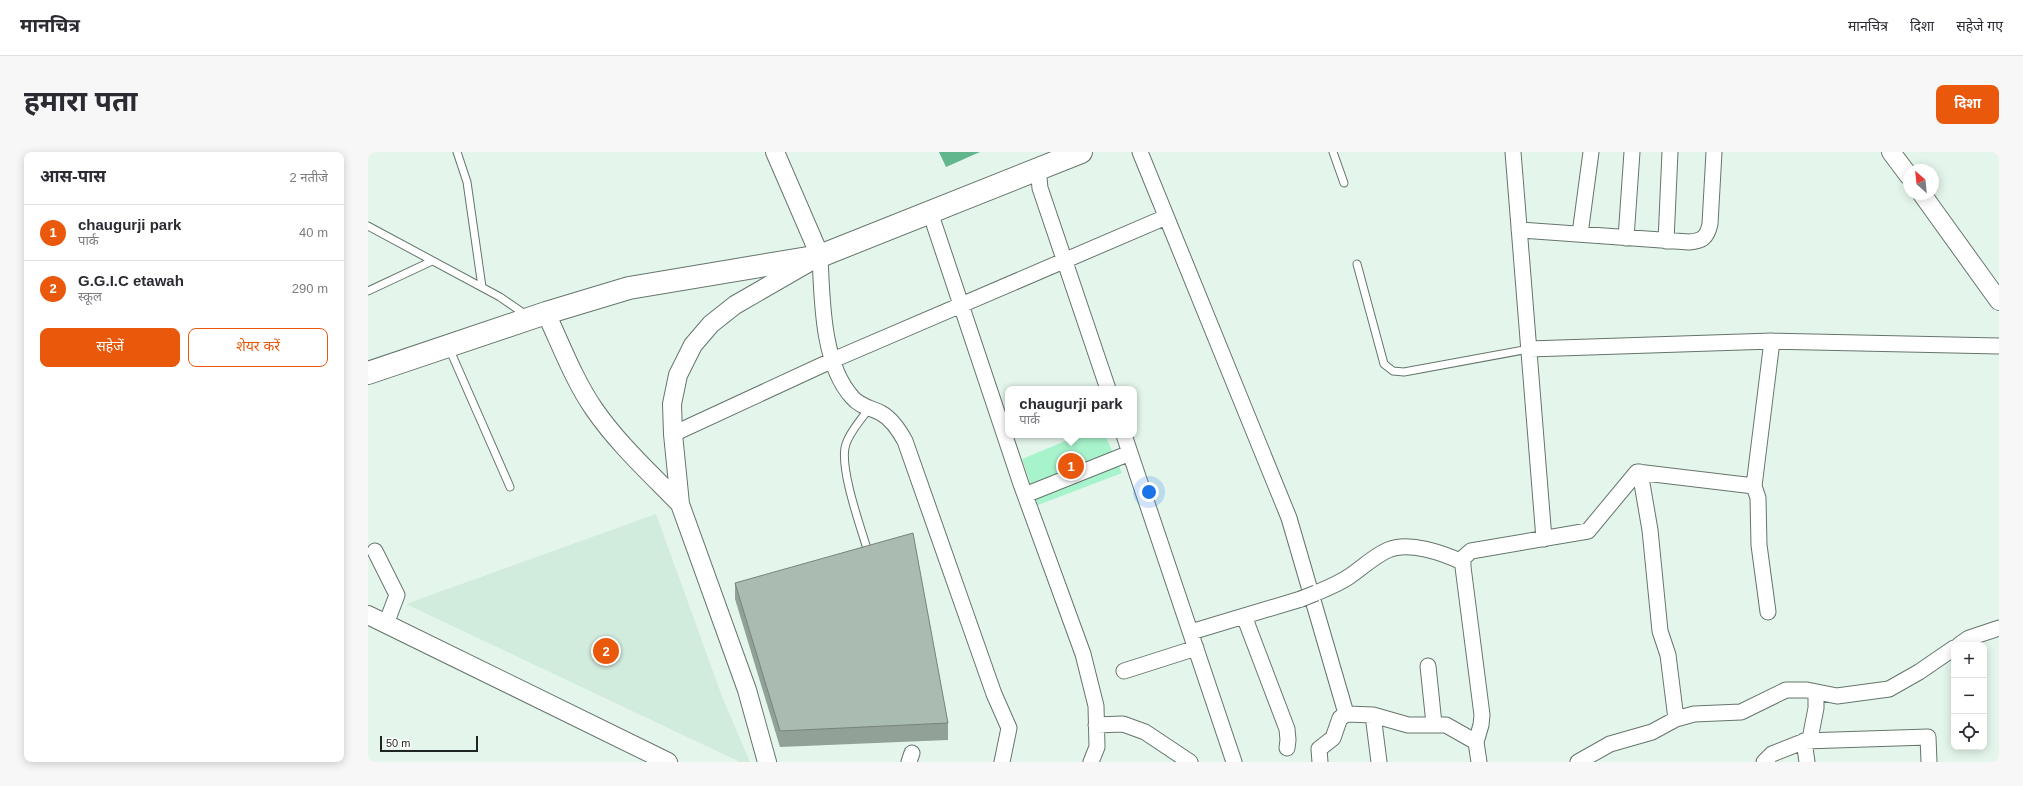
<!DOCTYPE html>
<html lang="hi">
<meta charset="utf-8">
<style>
:root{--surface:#fff;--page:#f7f7f7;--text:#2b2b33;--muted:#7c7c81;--line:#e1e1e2;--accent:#ea580c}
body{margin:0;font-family:Arial,"Noto Sans Devanagari",sans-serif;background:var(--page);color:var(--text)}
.controls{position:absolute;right:12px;bottom:12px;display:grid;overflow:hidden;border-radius:8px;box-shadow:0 2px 10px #0003}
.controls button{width:36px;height:36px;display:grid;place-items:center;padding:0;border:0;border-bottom:1px solid var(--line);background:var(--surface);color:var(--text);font:20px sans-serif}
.compass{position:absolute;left:1535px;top:12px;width:36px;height:36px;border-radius:50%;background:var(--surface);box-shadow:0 2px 10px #0003;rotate:333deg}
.scale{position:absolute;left:12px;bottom:10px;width:98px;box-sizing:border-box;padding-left:4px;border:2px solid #1f2522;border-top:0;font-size:11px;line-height:14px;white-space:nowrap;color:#1f2522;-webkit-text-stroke:3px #fff;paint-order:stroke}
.you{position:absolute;left:781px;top:340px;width:14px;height:14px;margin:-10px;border:3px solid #fff;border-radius:50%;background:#1a73e8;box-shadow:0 0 0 6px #1a73e833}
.badge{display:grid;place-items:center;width:26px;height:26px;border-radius:50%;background:var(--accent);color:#fff;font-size:13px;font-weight:700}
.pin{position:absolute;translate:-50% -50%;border:2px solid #fff;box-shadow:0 1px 4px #0006}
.popup{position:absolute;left:637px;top:234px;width:132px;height:52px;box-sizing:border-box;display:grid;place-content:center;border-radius:8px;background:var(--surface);filter:drop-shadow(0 1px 3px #0005);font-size:13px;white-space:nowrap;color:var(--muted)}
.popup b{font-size:15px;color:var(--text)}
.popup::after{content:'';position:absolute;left:50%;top:100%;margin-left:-8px;border:8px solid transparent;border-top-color:var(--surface)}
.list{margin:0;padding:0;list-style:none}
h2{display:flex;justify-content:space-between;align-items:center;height:52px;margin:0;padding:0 16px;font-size:17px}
h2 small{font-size:13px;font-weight:400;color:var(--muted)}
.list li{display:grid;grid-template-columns:26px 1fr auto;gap:12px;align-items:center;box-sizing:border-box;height:56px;padding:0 16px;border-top:1px solid var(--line)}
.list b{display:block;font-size:15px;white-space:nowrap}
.list p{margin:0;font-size:13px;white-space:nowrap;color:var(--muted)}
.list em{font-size:13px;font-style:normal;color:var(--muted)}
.actions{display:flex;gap:8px;padding:12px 16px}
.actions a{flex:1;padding:9px 0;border:1px solid var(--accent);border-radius:8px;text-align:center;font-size:14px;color:var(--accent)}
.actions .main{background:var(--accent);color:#fff}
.icon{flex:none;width:22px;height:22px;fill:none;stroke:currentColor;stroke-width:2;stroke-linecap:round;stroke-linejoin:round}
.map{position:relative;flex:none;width:1631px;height:610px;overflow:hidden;border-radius:8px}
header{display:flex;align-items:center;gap:24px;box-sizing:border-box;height:56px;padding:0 20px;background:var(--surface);border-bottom:1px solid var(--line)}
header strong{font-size:19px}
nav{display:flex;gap:22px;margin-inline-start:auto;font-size:14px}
.intro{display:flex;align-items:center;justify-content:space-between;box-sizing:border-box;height:96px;padding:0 24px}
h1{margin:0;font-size:28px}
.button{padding:10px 18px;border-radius:8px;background:var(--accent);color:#fff;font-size:14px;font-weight:700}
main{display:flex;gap:24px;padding:0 24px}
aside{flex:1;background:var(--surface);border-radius:8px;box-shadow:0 2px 10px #0003}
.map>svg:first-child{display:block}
</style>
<header>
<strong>मानचित्र</strong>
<nav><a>मानचित्र</a><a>दिशा</a><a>सहेजे गए</a></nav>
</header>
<div class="intro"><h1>हमारा पता</h1><a class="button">दिशा</a></div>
<main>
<aside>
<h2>आस-पास<small>2 नतीजे</small></h2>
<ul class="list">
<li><span class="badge">1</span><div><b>chaugurji park</b><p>पार्क</p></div><em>40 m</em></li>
<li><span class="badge">2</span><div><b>G.G.I.C etawah</b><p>स्कूल</p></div><em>290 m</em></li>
</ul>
<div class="actions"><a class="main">सहेजें</a><a>शेयर करें</a></div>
</aside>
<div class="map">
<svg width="1631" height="610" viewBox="0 0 1631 610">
<rect width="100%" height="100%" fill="#e4f6ec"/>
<!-- built -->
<path fill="#d1ebdd" d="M 288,362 L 355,547 L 382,610 L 372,610 L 38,452 Z"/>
<!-- green -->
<path fill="#a7f3cc" d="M 712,283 L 737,283 L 754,321 L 670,353 L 654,307 Z"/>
<!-- water -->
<path fill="#62b68e" d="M 571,0 L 612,0 L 578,15 Z"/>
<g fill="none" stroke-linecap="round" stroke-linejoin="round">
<!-- service casing -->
<g stroke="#65756c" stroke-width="9">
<path id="service" d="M 89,0 L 99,30 L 114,135
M 965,0 L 976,31
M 0,74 L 132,145 L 158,163
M 989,112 L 1016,212 L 1025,219 L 1036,220 L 1161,197
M 0,139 L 64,109
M 81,196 L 142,335
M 501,403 C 494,379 470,314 478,292 C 482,279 494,267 501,256"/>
</g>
<!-- minor casing -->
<g stroke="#65756c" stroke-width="17">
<path id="minor" d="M 772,0 L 921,366 L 977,558 L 979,562
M 1145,0 L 1176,387
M 670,17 L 672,36 L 740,237
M 562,60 L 653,332 L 715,502 L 728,554 L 729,595 L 723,610
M 1151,78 L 1321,90 C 1334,89 1339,86 1342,72 L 1346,0
M 1212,82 L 1223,0
M 1258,86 L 1264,0
M 1298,89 L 1302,0
M 452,104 C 454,146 454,212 484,245 C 491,254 503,256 513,261 C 524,267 531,278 537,289 L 626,542 L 641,576 L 634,610
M 1161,197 L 1404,189 L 1631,194
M 305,282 L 465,208 L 798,65
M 756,283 L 866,610
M 1272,320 L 1282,378 L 1292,479 L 1300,503 L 1308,567
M 1386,334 L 1390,346 L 1391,393 L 1400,460
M 657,343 L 762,301
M 7,399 L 29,443 L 18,472
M 948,441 C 960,436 972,431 982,424 C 994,416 1006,404 1020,398 C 1041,389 1075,401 1094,410
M 876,464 L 919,577 L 920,588 L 919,596
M 823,480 L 933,447
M 1591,493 L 1601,486 L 1631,476
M 1060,514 L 1066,572
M 756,519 L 828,496
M 1005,563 L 1011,610
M 728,573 L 755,572 L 777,580 L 822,610
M 541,610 L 544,601
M 952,610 L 951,597 L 965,586 L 972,566 L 979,562 L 1005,563 L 1040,573 L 1078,573 L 1108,590
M 1111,610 L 1108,590 L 1113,573 L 1114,563 L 1095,415 L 1095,406 L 1103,399 L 1220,379 L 1269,320 L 1386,334 L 1404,189
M 1210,610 L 1242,592 L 1284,580 L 1308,567 L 1326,562 L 1373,560 L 1418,538 L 1439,538 L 1469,544 L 1521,537 L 1551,520 L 1586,496
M 1396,610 L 1404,602 L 1442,587 L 1448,556 L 1448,540
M 1439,610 L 1436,589 L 1560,585 L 1561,610"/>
</g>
<!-- tertiary casing -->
<g stroke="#65756c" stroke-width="20">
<path id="tertiary" d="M 1523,0 L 1541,24
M 1554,42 L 1631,149
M 178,161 C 193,193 206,228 226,257 C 250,292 283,322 312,352
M 0,463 L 300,610
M 399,610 L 379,538 L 312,352 L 305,282 L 304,252 L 310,223 L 325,193 L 343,172 L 367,153 L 452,104 L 407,0"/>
</g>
<!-- primary casing -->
<g stroke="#65756c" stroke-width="24">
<path id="primary" d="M 0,221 L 178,161 L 261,136 L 452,104 L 713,0"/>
</g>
<!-- service -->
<use href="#service" stroke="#fff" stroke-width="7"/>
<!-- minor -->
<use href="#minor" stroke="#fff" stroke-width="15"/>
<!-- tertiary -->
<use href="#tertiary" stroke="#fff" stroke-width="18"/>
<!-- primary -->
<use href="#primary" stroke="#fff" stroke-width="22"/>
<!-- minor-bridge casing -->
<g stroke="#65756c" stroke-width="17" stroke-linecap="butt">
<path id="minor-bridge" d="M 933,447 L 948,441"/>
</g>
<!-- minor-bridge -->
<use href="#minor-bridge" stroke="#fff" stroke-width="15"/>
</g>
<!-- wall -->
<path fill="#92a198" d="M 367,431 L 580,571 L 580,588 L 412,595 L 367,447 Z"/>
<!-- building -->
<path fill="#aabbb1" stroke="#77837c" d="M 545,381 L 580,571 L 412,579 L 367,431 Z"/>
</svg>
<div class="controls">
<button>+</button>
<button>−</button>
<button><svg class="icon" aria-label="locate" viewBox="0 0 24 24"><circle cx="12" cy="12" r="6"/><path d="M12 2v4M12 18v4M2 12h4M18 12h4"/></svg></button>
</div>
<svg class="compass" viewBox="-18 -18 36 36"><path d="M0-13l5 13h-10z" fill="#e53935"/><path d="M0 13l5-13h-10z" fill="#7c7c81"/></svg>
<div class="scale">50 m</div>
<div class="you"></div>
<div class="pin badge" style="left:703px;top:314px">1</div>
<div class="popup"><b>chaugurji park</b>पार्क</div>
<div class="pin badge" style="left:238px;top:499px">2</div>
</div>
</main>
